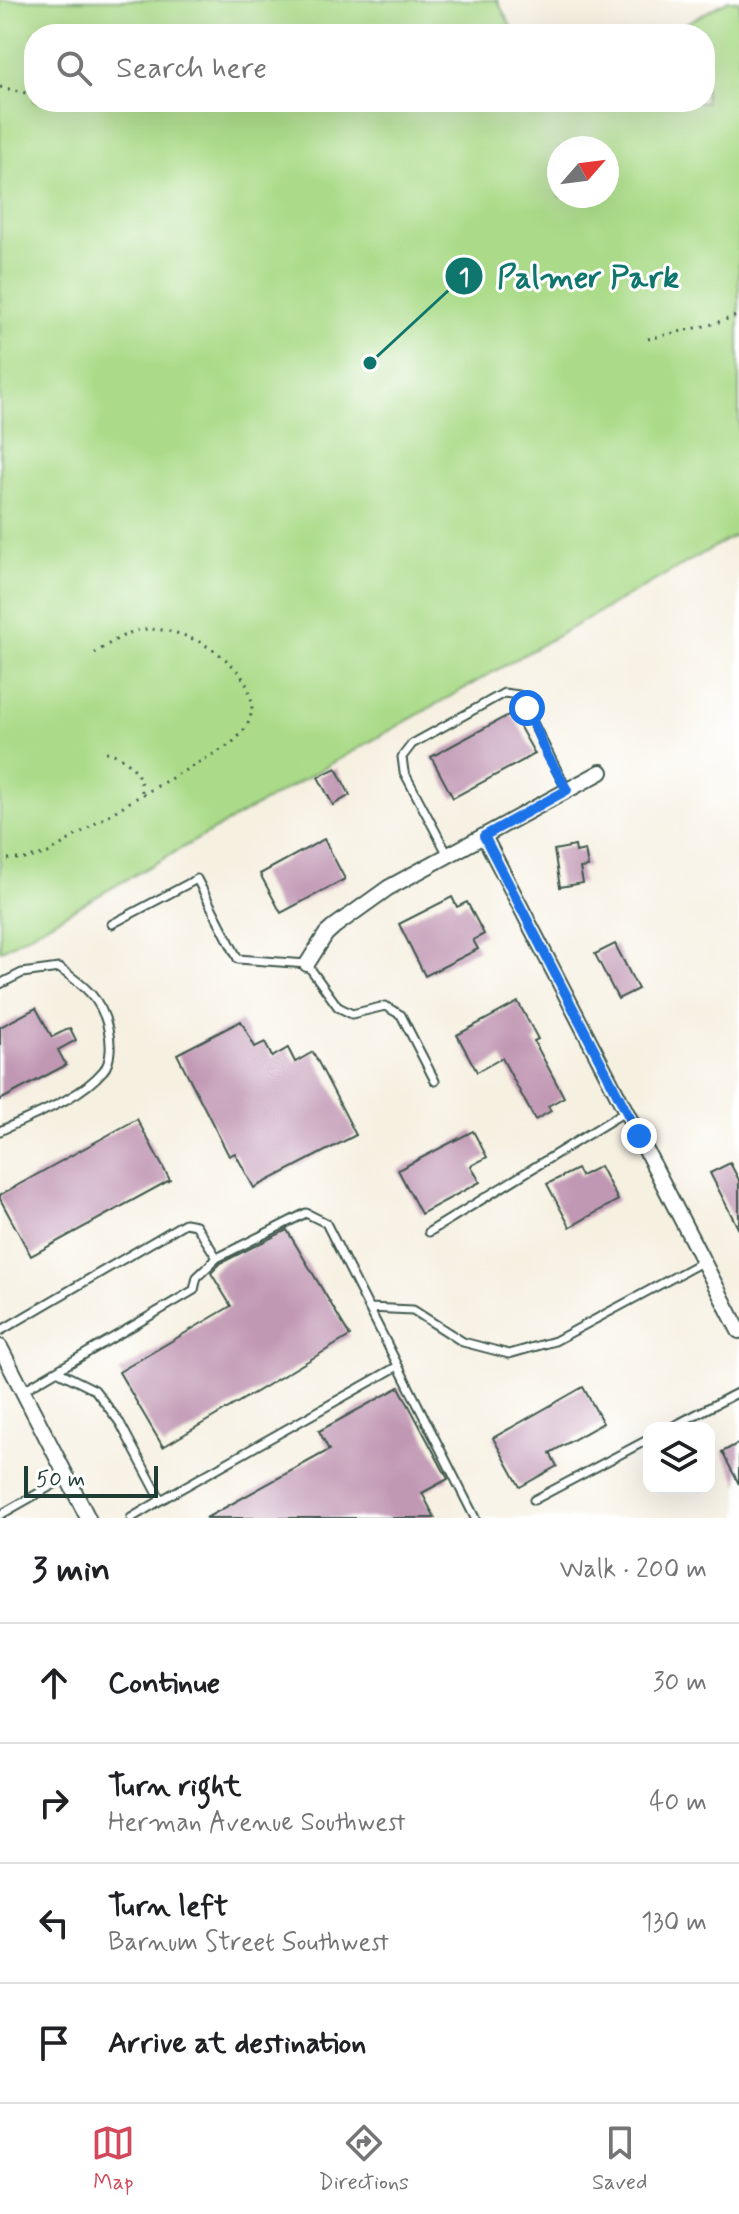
<!DOCTYPE html>
<meta charset="utf-8">
<style>
:root{--surface:#fff;--page:#f6f6f6;--text:#202124;--muted:#757577;--line:#e0e0e0;--accent:#d1495b}
body{margin:0;font-family:Mynerve,sans-serif;background:var(--page);color:var(--text)}
.controls{position:absolute;right:24px;bottom:24px;display:grid;overflow:hidden;border-radius:16px;box-shadow:0 8px 32px #0002}
.controls button{width:72px;height:72px;display:grid;place-items:center;padding:0;border:0;border-bottom:2px solid var(--line);background:var(--surface);color:var(--text);font:40px sans-serif}
.compass{position:absolute;left:547px;top:136px;width:72px;height:72px;border-radius:50%;background:var(--surface);box-shadow:0 8px 32px #0002;rotate:62deg}
.scale{position:absolute;left:24px;bottom:20px;width:134px;box-sizing:border-box;padding-left:8px;border:4px solid #1f3d34;border-top:0;font-size:22px;line-height:28px;white-space:nowrap;color:#1f3d34;-webkit-text-stroke:6px #fff;paint-order:stroke}
.stop{position:absolute;width:24px;height:24px;margin:-18px;border:6px solid #1a73e8;border-radius:50%;background:#fff}
.stop.end{background:#1a73e8;border-color:#fff;box-shadow:0 2px 8px #0008}
.list{margin:0;padding:0;list-style:none}
h2{display:flex;justify-content:space-between;align-items:center;height:104px;margin:0;padding:0 32px;font-size:34px}
h2 small{font-size:26px;font-weight:400;color:var(--muted)}
.list li{display:grid;grid-template-columns:52px 1fr auto;gap:24px;align-items:center;box-sizing:border-box;height:120px;padding:0 32px;border-top:2px solid var(--line)}
.list b{display:block;font-size:30px;white-space:nowrap}
.list p{margin:0;font-size:26px;white-space:nowrap;color:var(--muted)}
.list em{font-size:26px;font-style:normal;color:var(--muted)}
.icon{flex:none;width:44px;height:44px;fill:none;stroke:currentColor;stroke-width:2;stroke-linecap:round;stroke-linejoin:round}
.map{position:relative;flex:none;width:739px;height:1518px;overflow:hidden}
.search{position:absolute;background:var(--surface);box-shadow:0 8px 32px #0002;left:24px;right:24px;top:24px;height:88px;display:flex;align-items:center;gap:20px;box-sizing:border-box;padding:0 28px;border-radius:32px;color:var(--muted);font-size:30px}
.sheet{height:584px;background:var(--surface)}
nav{display:flex;justify-content:space-around;align-items:center;box-sizing:border-box;height:112px;border-top:2px solid var(--line);background:var(--surface);font-size:22px;color:var(--muted)}
nav a{display:grid;justify-items:center;gap:4px}
nav .on{color:var(--accent)}
.map>svg:first-child{display:block}
</style>
<div class="map">
<svg width="739" height="1518" viewBox="0 0 739 1518">
<rect width="100%" height="100%" fill="#fff"/>
<filter id="ink" filterUnits="userSpaceOnUse"><feTurbulence type="fractalNoise" baseFrequency=".0125" numOctaves="2"/><feDisplacementMap in="SourceGraphic" scale="16" xChannelSelector="R" yChannelSelector="G"/><feConvolveMatrix kernelMatrix="1 2 1 2 8 2 1 2 1" color-interpolation-filters="sRGB"/></filter>
<filter id="wash" filterUnits="userSpaceOnUse"><feTurbulence type="fractalNoise" baseFrequency=".006" numOctaves="4" result="noise"/><feDisplacementMap in="SourceGraphic" scale="32" xChannelSelector="R" yChannelSelector="G"/><feGaussianBlur stdDeviation="1.8" result="paint"/><feColorMatrix in="noise" values="0 0 0 0 0 0 0 0 0 0 0 0 0 0 0 0 0 1.4 0 .05"/><feComposite in="paint" operator="in"/></filter>
<g filter="url(#wash)">
<rect width="100%" height="100%" fill="#f6f0e1"/>
<!-- green -->
<path fill="#abdb89" stroke="#658c5e" stroke-width="2" fill-rule="evenodd" d="M 0,0 L 497,0 L 515,34 L 34,34 L 34,102 L 705,102 L 705,34 L 666,34 L 729,0 L 739,0 L 739,533 L 0,951 ZM 559,148 L 607,148 L 607,196 L 559,196 Z"/>
<g id="blocks">
<!-- building -->
<path fill="#c198b4" d="M 512,713 L 535,754 L 453,798 L 431,757 Z
M 336,768 L 350,795 L 333,805 L 318,777 Z
M 324,839 L 345,879 L 281,913 L 260,874 Z
M 575,846 L 576,852 L 585,850 L 588,867 L 580,868 L 583,883 L 560,887 L 554,850 Z
M 452,897 L 457,907 L 467,902 L 484,934 L 473,940 L 478,949 L 425,976 L 399,924 Z
M 615,944 L 638,989 L 618,999 L 595,954 Z
M 518,1002 L 538,1039 L 534,1041 L 564,1097 L 548,1106 L 551,1111 L 535,1120 L 502,1058 L 477,1072 L 457,1035 Z
M 36,1008 L 52,1037 L 70,1028 L 76,1040 L 58,1050 L 66,1065 L 0,1100 L 0,1027 Z
M 241,1021 L 255,1047 L 265,1042 L 272,1057 L 288,1048 L 295,1062 L 313,1052 L 356,1135 L 254,1188 L 235,1153 L 229,1156 L 177,1054 Z
M 137,1119 L 170,1180 L 31,1256 L 0,1199 L 0,1195 Z
M 473,1131 L 487,1157 L 471,1166 L 480,1182 L 421,1214 L 398,1170 Z
M 730,1163 L 739,1180 L 739,1230 L 710,1173 Z
M 600,1166 L 618,1200 L 570,1227 L 547,1184 L 577,1169 L 581,1176 Z
M 287,1230 L 350,1336 L 163,1447 L 119,1372 L 231,1306 L 211,1273 L 221,1263 Z
M 399,1387 L 448,1479 L 422,1493 L 435,1518 L 206,1518 L 329,1450 L 319,1431 Z
M 583,1387 L 603,1423 L 550,1453 L 557,1466 L 520,1487 L 493,1438 Z
M 739,1443 L 739,1484 L 722,1452 Z"/>
</g>
</g>
<g filter="url(#ink)">
<use href="#blocks" fill-opacity="0" stroke="#3f584e" stroke-width="2"/>
<g fill="none" stroke-linecap="round" stroke-linejoin="round">
<!-- service casing -->
<g stroke="#3f584e" stroke-width="11">
<path id="service" d="M 448,855 L 404,772 L 402,757 L 412,744 L 504,693 L 519,695 L 567,790
M 112,924 L 197,879 L 238,959 L 307,964 L 338,1007 L 352,1014 L 385,1006 L 401,1015 L 435,1081
M 0,984 L 22,973 L 59,968 C 84,985 102,999 108,1029 C 111,1041 112,1062 103,1071 C 78,1100 33,1115 0,1131
M 429,1232 L 626,1111
M 369,1308 L 413,1310 L 463,1342 L 509,1354 L 555,1341 L 702,1262
M 0,1331 L 185,1223 L 196,1225 L 217,1258 L 306,1213 L 326,1223 L 475,1518
M 57,1371 L 95,1390 L 120,1423 L 161,1500 L 398,1366
M 22,1391 L 194,1290 L 197,1277 L 217,1258
M 670,1428 L 739,1392
M 534,1500 L 649,1439
M 0,1515 L 67,1477
M 131,1518 L 161,1500"/>
</g>
<!-- minor casing -->
<g stroke="#3f584e" stroke-width="18">
<path id="minor" d="M 484,836 L 739,1331
M 307,964 L 326,934 L 335,926 L 388,888 L 601,772
M 0,1347 L 88,1518"/>
</g>
<!-- path -->
<path stroke="#3f584e" stroke-width="3" stroke-dasharray="2 6" stroke-linecap="butt" d="M 0,87 L 34,95
M 648,339 L 713,324 L 739,315
M 106,752 C 126,756 142,772 142,793
M 0,859 L 25,859 L 48,853 L 133,800 L 226,747 C 300,696 198,620 139,630 C 123,634 109,644 95,653"/>
<!-- service -->
<use href="#service" stroke="#fff" stroke-width="7"/>
<!-- minor -->
<use href="#minor" stroke="#fff" stroke-width="14"/>
</g>
</g>
<g fill="none" stroke-linecap="round" stroke-linejoin="round" filter="url(#ink)">
<!-- route -->
<path stroke="#1a73e8" stroke-width="10" d="M 527,708 L 546,753 L 567,790 L 484,836 L 639,1136"/>
</g>
<!-- callouts -->
<path fill="none" stroke="#0f766e" stroke-width="3" d="M370 363L464 276"/>
<g fill="#0f766e" stroke="#fff" stroke-width="3">
<circle cx="370" cy="363" r="8"/>
<circle cx="464" cy="276" r="20"/>
</g>
<g font-size="24" text-anchor="middle" font-weight="bold" fill="#fff">
<text x="464" y="285">1</text>
</g>
<g font-size="32" text-anchor="middle" font-weight="bold" fill="#0f766e" stroke="#fff" stroke-width="6" stroke-linejoin="round" paint-order="stroke">
<text x="588" y="287">Palmer Park</text>
</g>
</svg>
<div class="controls">
<button><svg class="icon" aria-label="layers" viewBox="0 0 24 24"><path d="M12 4l9 5-9 5-9-5zM3 14l9 5 9-5"/></svg></button>
</div>
<svg class="compass" viewBox="-18 -18 36 36"><path d="M0-13l5 13h-10z" fill="#e53935"/><path d="M0 13l5-13h-10z" fill="#757577"/></svg>
<div class="scale">50 m</div>
<div class="stop" style="left:527px;top:708px"></div>
<div class="stop end" style="left:639px;top:1136px"></div>
<div class="search"><svg class="icon" aria-label="search" viewBox="0 0 24 24"><circle cx="10" cy="10" r="6"/><path d="M15 15l6 6"/></svg>Search here</div>
</div>
<section class="sheet">
<h2>3 min<small>Walk · 200 m</small></h2>
<ul class="list">
<li><svg class="icon" aria-label="ahead" viewBox="0 0 24 24"><path d="M12 20V5M6 11l6-6 6 6"/></svg><div><b>Continue</b></div><em>30 m</em></li>
<li><svg class="icon" aria-label="right" viewBox="0 0 24 24"><path d="M7 20v-9h11M14 6l5 5-5 5"/></svg><div><b>Turn right</b><p>Herman Avenue Southwest</p></div><em>40 m</em></li>
<li><svg class="icon" aria-label="left" viewBox="0 0 24 24"><path d="M17 20v-9H6M10 6l-5 5 5 5"/></svg><div><b>Turn left</b><p>Barnum Street Southwest</p></div><em>130 m</em></li>
<li><svg class="icon" aria-label="arrive" viewBox="0 0 24 24"><path d="M6 21V4h12l-3 4 3 4H6"/></svg><div><b>Arrive at destination</b></div></li>
</ul>
</section>
<nav>
<a class="on"><svg class="icon" aria-label="map" viewBox="0 0 24 24"><path d="M3 6l6-2 6 2 6-2v14l-6 2-6-2-6 2zM9 4v14M15 6v14"/></svg>Map</a>
<a><svg class="icon" aria-label="directions" viewBox="0 0 24 24"><path d="M12 3l9 9-9 9-9-9zM9 14v-3h6M13 9l2 2-2 2"/></svg>Directions</a>
<a><svg class="icon" aria-label="saved" viewBox="0 0 24 24"><path d="M7 4h10v16l-5-4-5 4z"/></svg>Saved</a>
</nav>
